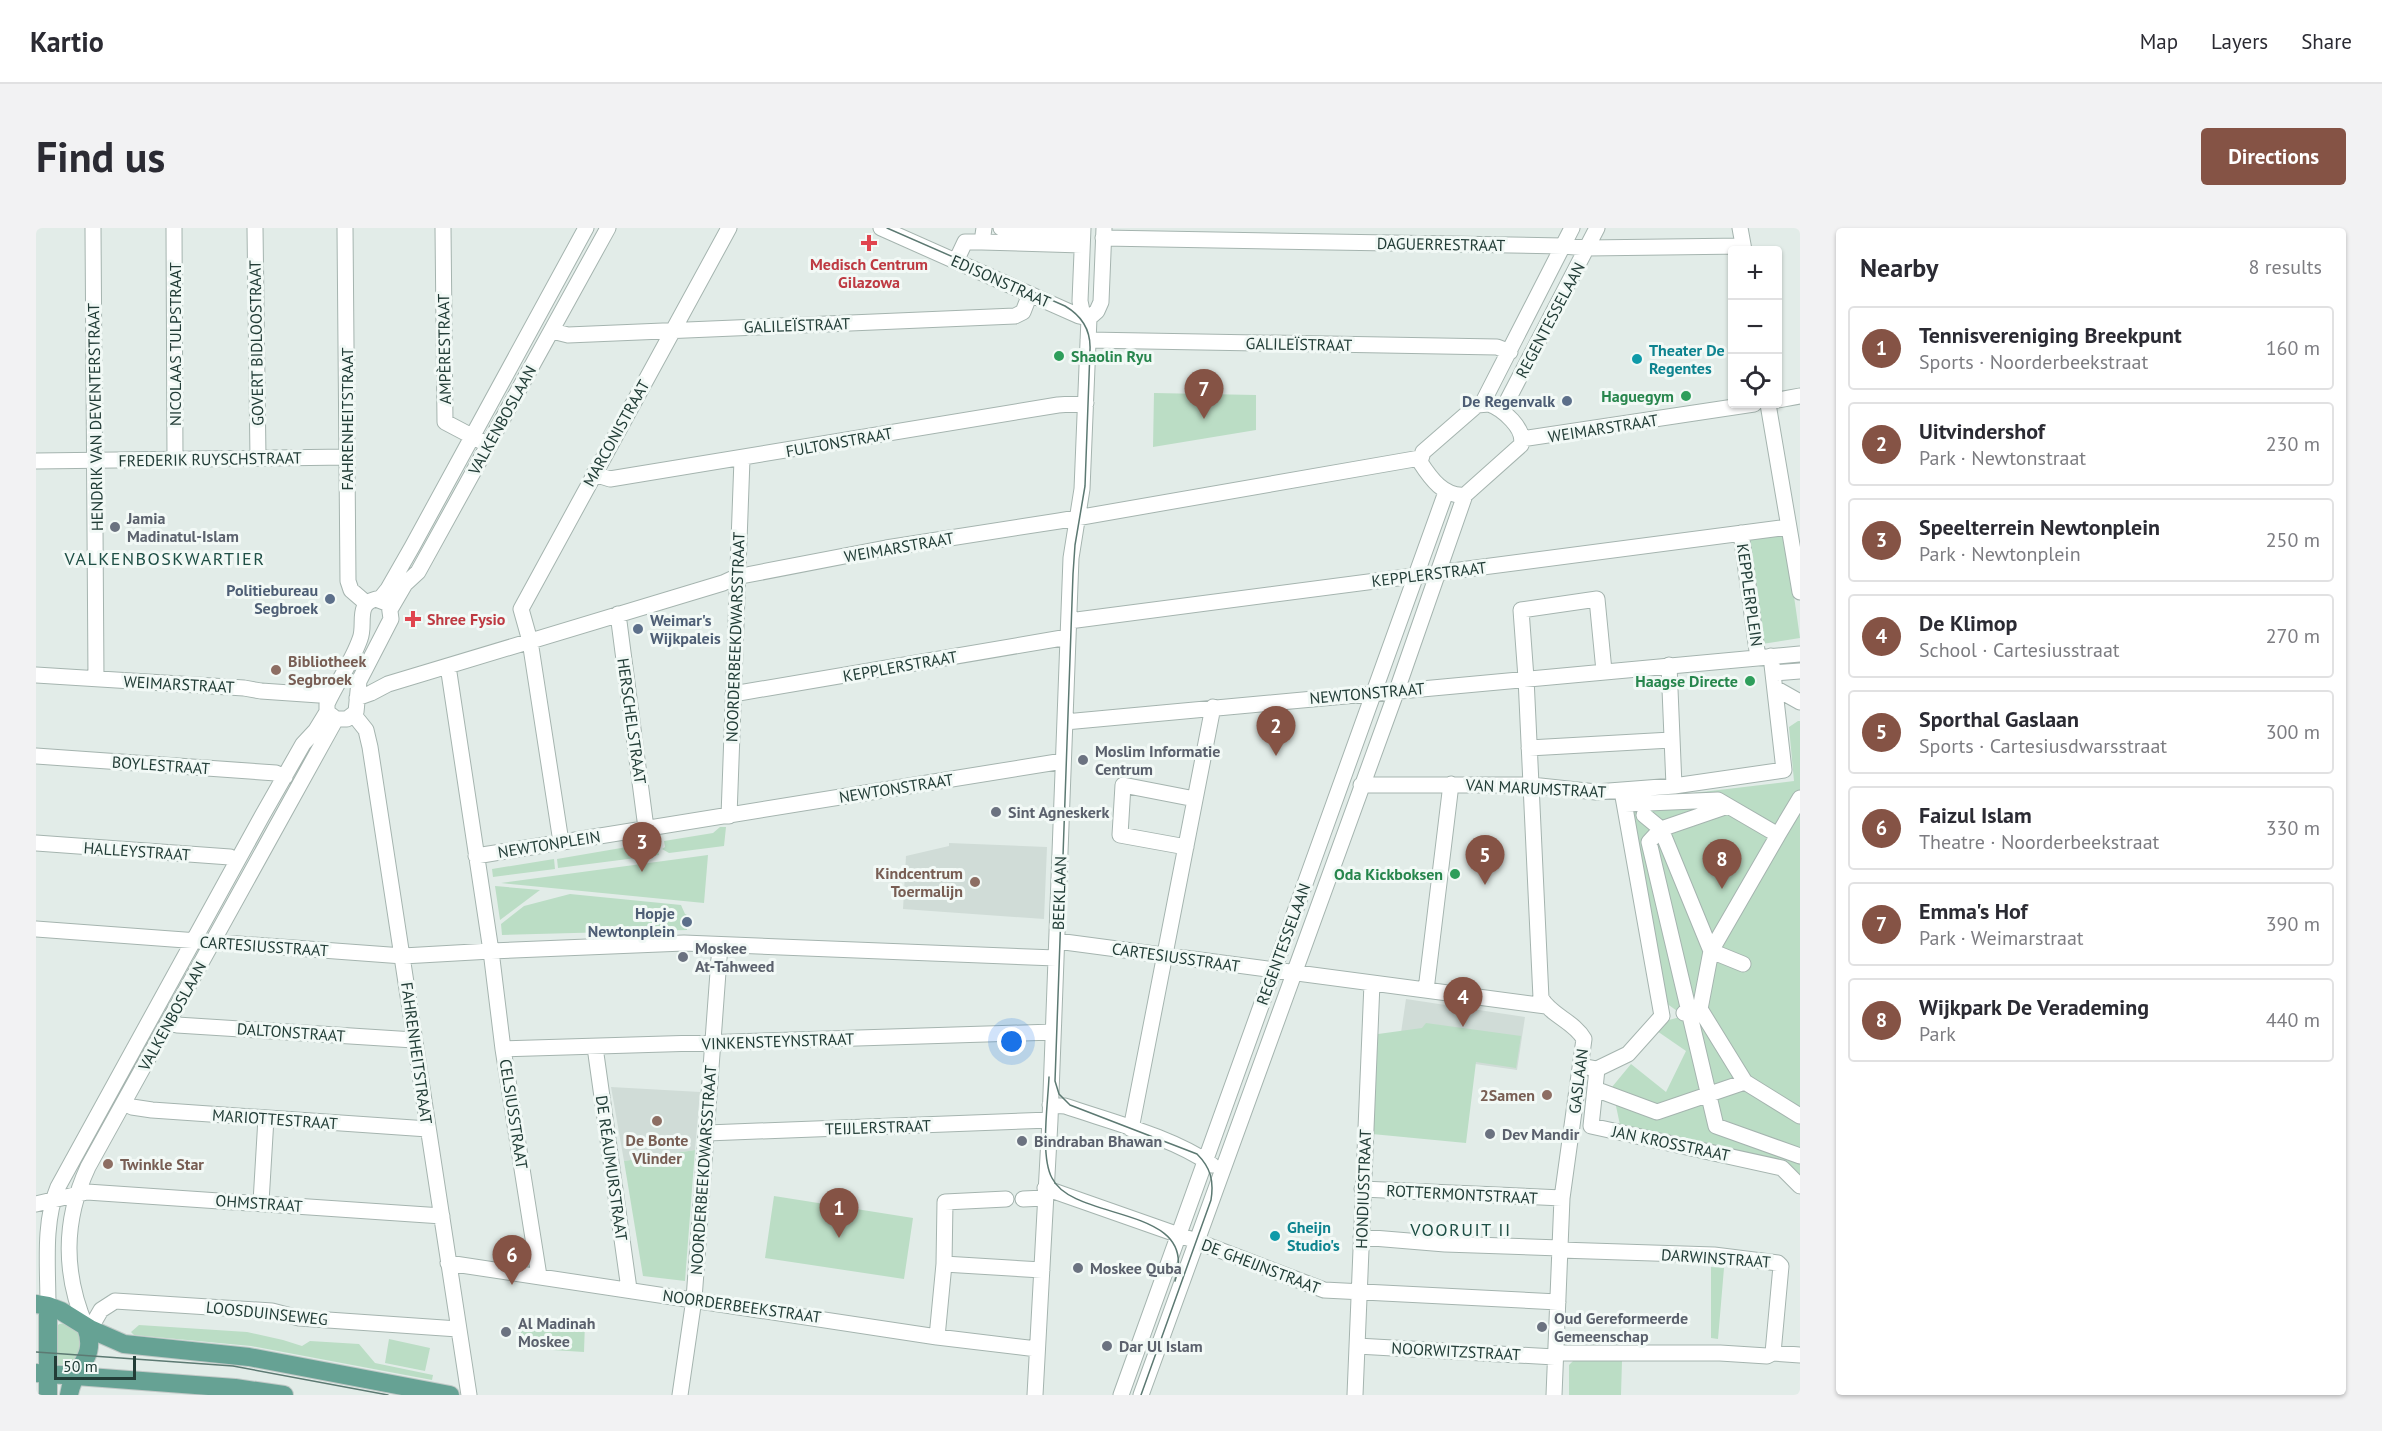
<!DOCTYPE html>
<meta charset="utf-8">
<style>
:root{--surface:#fff;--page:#f2f2f3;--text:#2b2b33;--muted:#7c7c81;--line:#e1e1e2;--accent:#855345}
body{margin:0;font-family:"PT Sans",sans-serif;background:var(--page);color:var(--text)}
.controls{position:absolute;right:18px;top:18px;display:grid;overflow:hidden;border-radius:6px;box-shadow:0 2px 4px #0004}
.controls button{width:54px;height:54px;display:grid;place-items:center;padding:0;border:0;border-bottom:2px solid var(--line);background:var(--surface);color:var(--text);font:30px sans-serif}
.scale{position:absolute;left:18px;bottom:15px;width:82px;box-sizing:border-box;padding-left:6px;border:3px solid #223d37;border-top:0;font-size:16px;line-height:21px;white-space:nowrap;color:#223d37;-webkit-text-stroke:4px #f2f9f6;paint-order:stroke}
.you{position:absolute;left:976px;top:814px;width:21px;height:21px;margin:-15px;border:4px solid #fff;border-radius:50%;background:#1a73e8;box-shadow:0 0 0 9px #1a73e833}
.badge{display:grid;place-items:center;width:39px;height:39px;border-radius:50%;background:var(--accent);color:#fff;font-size:20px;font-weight:700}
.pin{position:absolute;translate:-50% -50px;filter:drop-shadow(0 2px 3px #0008)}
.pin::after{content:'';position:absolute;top:32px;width:21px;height:18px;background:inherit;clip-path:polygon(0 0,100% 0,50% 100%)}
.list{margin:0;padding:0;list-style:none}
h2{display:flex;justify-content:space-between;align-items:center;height:78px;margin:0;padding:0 24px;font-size:26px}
h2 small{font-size:20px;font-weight:400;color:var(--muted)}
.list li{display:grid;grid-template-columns:39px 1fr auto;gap:18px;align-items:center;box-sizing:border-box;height:84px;margin:0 12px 12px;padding:0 12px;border:2px solid var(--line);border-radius:6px}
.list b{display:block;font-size:22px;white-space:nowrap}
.list p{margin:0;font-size:20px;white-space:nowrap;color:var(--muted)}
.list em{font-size:20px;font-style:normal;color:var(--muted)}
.icon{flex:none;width:33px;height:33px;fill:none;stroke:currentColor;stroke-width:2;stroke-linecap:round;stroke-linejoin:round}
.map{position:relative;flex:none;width:1764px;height:1167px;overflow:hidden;border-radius:6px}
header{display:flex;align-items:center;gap:36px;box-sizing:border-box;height:84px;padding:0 30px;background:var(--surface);border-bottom:2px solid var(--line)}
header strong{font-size:28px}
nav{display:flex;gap:33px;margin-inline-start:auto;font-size:21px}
.intro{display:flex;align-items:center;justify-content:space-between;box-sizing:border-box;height:144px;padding:0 36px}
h1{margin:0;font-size:42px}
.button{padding:15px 27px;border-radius:6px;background:var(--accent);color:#fff;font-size:21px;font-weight:700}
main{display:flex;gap:36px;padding:0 36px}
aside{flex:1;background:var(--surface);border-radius:6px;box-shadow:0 2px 4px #0004}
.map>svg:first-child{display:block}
</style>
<header>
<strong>Kartio</strong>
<nav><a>Map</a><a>Layers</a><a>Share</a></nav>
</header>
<div class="intro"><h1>Find us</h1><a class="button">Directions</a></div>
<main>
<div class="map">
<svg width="1764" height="1167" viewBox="0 0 1764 1167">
<rect width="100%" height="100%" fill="#e2ece8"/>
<!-- built -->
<path fill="#d0dcd7" d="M 913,615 L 1011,619 L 1008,691 L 867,681 L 870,628 L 913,618 Z
M 1370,771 L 1489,789 L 1481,842 L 1362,825 Z
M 575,859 L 664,864 L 659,922 L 588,933 Z"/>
<!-- green -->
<path fill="#bbddc5" d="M 1118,165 L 1220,167 L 1220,202 L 1117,219 Z
M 1749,306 L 1764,410 L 1726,416 L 1711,311 Z
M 1762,493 L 1764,493 L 1764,952 L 1671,917 L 1584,897 L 1576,859 L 1595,836 L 1630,864 L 1650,823 L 1621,803 L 1629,793 L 1648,788 L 1630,775 L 1592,568 L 1649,566 L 1758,553 L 1753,499 Z
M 684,599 L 690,599 L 688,618 L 633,625 L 626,621 L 629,619 L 628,613 L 677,605 Z
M 620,614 L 623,627 L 522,640 L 521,631 Z
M 672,627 L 668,675 L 465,655 Z
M 518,631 L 519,641 L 457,649 L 456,641 Z
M 459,658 L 504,662 L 464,692 Z
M 534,666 L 645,677 L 649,686 L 651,687 L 651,702 L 466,707 L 465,696 L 488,678 Z
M 1390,795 L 1485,808 L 1480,840 L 1440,834 L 1430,915 L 1336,906 L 1342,806 L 1386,800 Z
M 659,922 L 649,1053 L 607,1048 L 588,933 Z
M 738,968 L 877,990 L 868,1051 L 729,1030 Z
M 1675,1039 L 1688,1040 L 1682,1111 L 1675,1110 Z
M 549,1094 L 548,1124 L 485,1120 L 485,1096 Z
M 30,1095 L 44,1103 L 47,1113 L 40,1136 L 18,1137 L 19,1101 L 23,1096 Z
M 103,1097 L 211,1104 L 247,1112 L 266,1118 L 274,1113 L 323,1116 L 339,1135 L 397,1147 L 396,1152 L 215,1118 L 98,1107 L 95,1104 Z
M 353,1111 L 394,1120 L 389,1143 L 349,1135 Z
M 1538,1132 L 1586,1133 L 1585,1167 L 1533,1167 L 1533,1137 Z"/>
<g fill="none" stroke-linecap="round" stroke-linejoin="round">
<!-- minor casing -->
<g stroke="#a5b4af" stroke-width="17">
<path id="minor" d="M 57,0 L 60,451
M 138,0 L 139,231
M 219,0 L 222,230
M 309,0 L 312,353 L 315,362 L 330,375
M 407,0 L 409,194 L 445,213
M 845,0 L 1043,88 L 1053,90
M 965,0 L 1046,3
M 1047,0 L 1044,73 L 1046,83 L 1053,90
M 1704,0 L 1708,22
M 1067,10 L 1527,18 L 1551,20 L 1707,18
M 946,14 L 1046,17
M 920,33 L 929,14 L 946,14 L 948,0
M 516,103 L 532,107 L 979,88 L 987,84 L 994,66
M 1052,112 L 1461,119 L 1474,124
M 1742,172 L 1764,168
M 1446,176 L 1536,0
M 1453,176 C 1467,181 1490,201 1485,217 L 1429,267 C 1408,269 1395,251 1384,234 L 1387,224 L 1441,177 Z
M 1732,176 L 1764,364
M 1466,183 L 1561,0
M 1486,211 L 1718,176
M 0,233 L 311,229
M 558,246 L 574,251 L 1022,177 L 1050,175
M 1705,305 L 1722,430
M 340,371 L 353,376 L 355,391 L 323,453 L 320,484 L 311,491 L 300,491 L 291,484 L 291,476 C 301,454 316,434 324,411 C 330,396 319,376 340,371 Z
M 344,371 L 352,361 L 376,319 L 550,0
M 355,380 L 369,356 L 382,344 L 572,0
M 582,386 L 610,600
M 1033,393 L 1753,299
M 1633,437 L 1638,558
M 412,438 L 455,723 L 648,715 L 1020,730
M 1737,445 L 1764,443
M 0,447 L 208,460 L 225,463 L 283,467 L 299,459
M 1739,460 L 1764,474
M 697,466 L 1032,409
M 321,470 L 335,465 L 352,456 L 687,355 L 700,349 L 850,320 L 1023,293 L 1384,230
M 318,487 L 330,502 L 334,519 L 433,1167
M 1029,494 L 1764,426
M 1493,520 L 1635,512
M 0,528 L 240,545 L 249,549
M 1325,557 L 1495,557 L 1560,564 L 1638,558 L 1748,542 L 1735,428
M 1589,576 L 1682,572 L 1742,607 L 1764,570
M 1692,578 L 1625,601 L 1675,723 L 1707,736
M 1608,587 L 1625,601 L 1613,614 L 1680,898 L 1764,928
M 693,588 L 706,231
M 525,614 L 494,413 L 485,381 L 693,0
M 0,615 L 194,629 L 201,633
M 1150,619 L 1084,607 L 1087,557 L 1159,571
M 440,628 L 1027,533
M 0,701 L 367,728 L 455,723 L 467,821 L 503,1048
M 1021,713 L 1510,778
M 1390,762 L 1415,556
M 1664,781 L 1709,854
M 1648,785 L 1664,781 L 1675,723 L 1742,607
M 133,794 L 141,797 L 378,812
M 559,819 L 593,1061
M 467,821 L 1017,804
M 1545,838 L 1561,841 L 1592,826 L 1626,788 L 1586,563
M 1561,841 L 1555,898 L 1746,940 L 1764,958
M 1559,861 L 1621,884 L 1709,854 L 1764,888
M 88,875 L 96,879 L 116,882 L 392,901
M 1014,877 L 1029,878 C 1076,894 1136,909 1176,937
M 1095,901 L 1177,479
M 671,905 L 1014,892
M 1009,960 L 1160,1013 L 1288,1062 L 1522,1074
M 1326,961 L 1526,970
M 987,971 L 1009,970
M 225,974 L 230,890
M 0,976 L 51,964 L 406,988
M 1325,1009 L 1409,1016 L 1524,1020
M 412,1035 L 901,1109 L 1001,1121
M 908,1036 L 1006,1042
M 12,1078 C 12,1040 7,994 22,959 L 226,588 L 267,516 L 280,502 L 291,484
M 50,1099 C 27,1045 27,993 52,939 L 300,491
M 54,1101 L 65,1082 L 79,1073 L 236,1083 L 263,1090 L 422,1101
M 901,1109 L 908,1036 L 909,974 L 970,971
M 1321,1118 L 1519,1129
M 1519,1125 L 1684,1125 L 1731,1128 L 1737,1125 L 1745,1038 L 1742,1035 L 1678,1027 L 1524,1022
M 1737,1125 L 1764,1127
M 644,1167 L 658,1071 L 684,717
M 999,1167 L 1014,892 L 1035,330 L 1046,261 L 1053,90 L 1061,83 L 1065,74 L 1068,0
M 1085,1167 L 1410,264
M 1105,1167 L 1361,462 L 1429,267
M 1319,1167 L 1336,755
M 1518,1167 L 1526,970 L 1548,811 C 1538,793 1515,788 1505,770 L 1490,450 L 1485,382 L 1561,371 L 1568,443"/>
</g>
<!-- major casing -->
<g stroke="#c1c9c7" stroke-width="20">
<path id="major" d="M 0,1076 L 12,1078 L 25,1083 L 54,1101 L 88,1116 L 213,1129 L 414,1167
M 0,1145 L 199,1160 L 248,1167
M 12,1167 L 12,1078
M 33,1167 C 37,1138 62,1132 50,1099"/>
</g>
<!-- minor -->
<use href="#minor" stroke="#fff" stroke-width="15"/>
<!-- major -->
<use href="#major" stroke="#66a294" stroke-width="18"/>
<!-- tram -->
<path stroke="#5c7972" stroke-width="1.5" d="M 851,0 L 1029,78 C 1046,88 1055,102 1054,122 L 1049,258 L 1039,317 L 1037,346 L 1019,853 L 1023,866 L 1034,877 L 1161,926 C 1175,940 1178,953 1175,972 L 1105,1167
M 1013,849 C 1012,875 1004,928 1016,950 C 1038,995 1165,976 1139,1053
M 0,1124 L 197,1138 L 352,1167"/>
</g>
<!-- markers -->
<g fill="#e0444e" stroke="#f2f9f6" stroke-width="2">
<path d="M830 6h6v6h6v6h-6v6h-6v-6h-6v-6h6z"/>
<path d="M374 382h6v6h6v6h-6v6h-6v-6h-6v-6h6z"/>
</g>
<g fill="#2e9e5b" stroke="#f2f9f6" stroke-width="2">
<circle cx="1023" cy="128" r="6"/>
<circle cx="1650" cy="168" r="6"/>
<circle cx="1714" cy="453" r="6"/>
<circle cx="1419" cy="646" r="6"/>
</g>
<g fill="#0f9aa8" stroke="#f2f9f6" stroke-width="2">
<circle cx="1601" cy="131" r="6"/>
<circle cx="1239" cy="1008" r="6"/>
</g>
<g fill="#5c6f8a" stroke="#f2f9f6" stroke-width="2">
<circle cx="1531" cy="173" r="6"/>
<circle cx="294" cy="371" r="6"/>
<circle cx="602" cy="401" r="6"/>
<circle cx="651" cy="694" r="6"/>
</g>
<g fill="#6b7280" stroke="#f2f9f6" stroke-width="2">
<circle cx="79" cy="299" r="6"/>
<circle cx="1047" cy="532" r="6"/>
<circle cx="960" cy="584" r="6"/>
<circle cx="647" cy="729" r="6"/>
<circle cx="1454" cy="906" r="6"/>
<circle cx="986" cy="913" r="6"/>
<circle cx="1042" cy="1040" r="6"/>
<circle cx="1506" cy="1099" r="6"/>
<circle cx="470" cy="1104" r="6"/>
<circle cx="1071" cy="1118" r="6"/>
</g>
<g fill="#8d6e63" stroke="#f2f9f6" stroke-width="2">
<circle cx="240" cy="442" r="6"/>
<circle cx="939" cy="654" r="6"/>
<circle cx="1511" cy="867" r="6"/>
<circle cx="621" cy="893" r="6"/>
<circle cx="72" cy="936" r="6"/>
</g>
<g text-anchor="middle" stroke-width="6" stroke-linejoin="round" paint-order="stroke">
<!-- street labels -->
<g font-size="16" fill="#223d37" stroke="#f2f9f6">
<text transform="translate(1405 16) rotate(1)" y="6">DAGUERRESTRAAT</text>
<text transform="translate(965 53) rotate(24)" y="6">EDISONSTRAAT</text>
<text transform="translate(1514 92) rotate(-62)" y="6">REGENTESSELAAN</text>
<text transform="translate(761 97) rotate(-2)" y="6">GALILEÏSTRAAT</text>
<text transform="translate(220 115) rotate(-91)" y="6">GOVERT BIDLOOSTRAAT</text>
<text transform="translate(139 116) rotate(-90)" y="6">NICOLAAS TULPSTRAAT</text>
<text transform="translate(1263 116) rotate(1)" y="6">GALILEÏSTRAAT</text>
<text transform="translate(408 121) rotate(-91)" y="6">AMPÈRESTRAAT</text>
<text transform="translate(59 189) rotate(-91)" y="6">HENDRIK VAN DEVENTERSTRAAT</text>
<text transform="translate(311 191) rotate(-90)" y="6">FAHRENHEITSTRAAT</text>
<text transform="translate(466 192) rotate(-61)" y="6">VALKENBOSLAAN</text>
<text transform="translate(1567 200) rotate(-9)" y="6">WEIMARSTRAAT</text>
<text transform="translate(580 205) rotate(-61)" y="6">MARCONISTRAAT</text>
<text transform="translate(803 214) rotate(-10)" y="6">FULTONSTRAAT</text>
<text transform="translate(174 231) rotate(-1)" y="6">FREDERIK RUYSCHSTRAAT</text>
<text transform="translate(863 319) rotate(-10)" y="6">WEIMARSTRAAT</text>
<text transform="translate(1393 346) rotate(-7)" y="6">KEPPLERSTRAAT</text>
<text transform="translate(1714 367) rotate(82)" y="6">KEPPLERPLEIN</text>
<text transform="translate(699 409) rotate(-88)" y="6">NOORDERBEEKDWARSSTRAAT</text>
<text transform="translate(864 438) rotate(-10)" y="6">KEPPLERSTRAAT</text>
<text transform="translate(143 456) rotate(3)" y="6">WEIMARSTRAAT</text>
<text transform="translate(1331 465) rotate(-5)" y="6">NEWTONSTRAAT</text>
<text transform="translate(596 493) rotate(82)" y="6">HERSCHELSTRAAT</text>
<text transform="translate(125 537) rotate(4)" y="6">BOYLESTRAAT</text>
<text transform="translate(860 560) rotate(-9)" y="6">NEWTONSTRAAT</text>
<text transform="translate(1500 560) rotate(3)" y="6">VAN MARUMSTRAAT</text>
<text transform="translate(513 616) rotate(-9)" y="6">NEWTONPLEIN</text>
<text transform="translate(101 623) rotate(4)" y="6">HALLEYSTRAAT</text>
<text transform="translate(1023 665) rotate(-88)" y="6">BEEKLAAN</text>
<text transform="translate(1247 716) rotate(-70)" y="6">REGENTESSELAAN</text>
<text transform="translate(228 718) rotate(4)" y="6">CARTESIUSSTRAAT</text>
<text transform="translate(1140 729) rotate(8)" y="6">CARTESIUSSTRAAT</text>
<text transform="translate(136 788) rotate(-61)" y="6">VALKENBOSLAAN</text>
<text transform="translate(255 804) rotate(4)" y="6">DALTONSTRAAT</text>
<text transform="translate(742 813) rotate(-2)" y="6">VINKENSTEYNSTRAAT</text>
<text transform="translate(381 825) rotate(82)" y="6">FAHRENHEITSTRAAT</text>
<text transform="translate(1542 853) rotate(-83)" y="6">GASLAAN</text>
<text transform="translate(478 886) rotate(81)" y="6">CELSIUSSTRAAT</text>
<text transform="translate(239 891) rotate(4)" y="6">MARIOTTESTRAAT</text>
<text transform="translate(842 899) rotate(-2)" y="6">TEIJLERSTRAAT</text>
<text transform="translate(1635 915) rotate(12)" y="6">JAN KROSSTRAAT</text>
<text transform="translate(576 940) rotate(82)" y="6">DE RÉAUMURSTRAAT</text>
<text transform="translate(667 942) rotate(-86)" y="6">NOORDERBEEKDWARSSTRAAT</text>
<text transform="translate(1327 961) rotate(-88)" y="6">HONDIUSSTRAAT</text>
<text transform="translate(1426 966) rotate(3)" y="6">ROTTERMONTSTRAAT</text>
<text transform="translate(223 975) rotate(4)" y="6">OHMSTRAAT</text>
<text transform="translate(1680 1030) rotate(4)" y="6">DARWINSTRAAT</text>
<text transform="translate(1225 1038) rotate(21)" y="6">DE GHEIJNSTRAAT</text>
<text transform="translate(706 1078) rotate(8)" y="6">NOORDERBEEKSTRAAT</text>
<text transform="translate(231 1085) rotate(6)" y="6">LOOSDUINSEWEG</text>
<text transform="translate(1420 1123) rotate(3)" y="6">NOORWITZSTRAAT</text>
</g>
<!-- health labels -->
<g font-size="16" font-weight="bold" fill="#be3a42" stroke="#f2f9f6">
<text x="833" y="42">Medisch Centrum<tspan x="833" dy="18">Gilazowa</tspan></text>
<text x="391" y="397" text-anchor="start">Shree Fysio</text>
</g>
<!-- culture labels -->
<g font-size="16" font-weight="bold" fill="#0d838f" stroke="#f2f9f6" text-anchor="start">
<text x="1613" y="128">Theater De<tspan x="1613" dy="18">Regentes</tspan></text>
<text x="1251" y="1005">Gheijn<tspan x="1251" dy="18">Studio's</tspan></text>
</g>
<!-- leisure labels -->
<g font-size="16" font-weight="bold" fill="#27864d" stroke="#f2f9f6" text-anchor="end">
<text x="1035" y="134" text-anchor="start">Shaolin Ryu</text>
<text x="1638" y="174">Haguegym</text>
<text x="1702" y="459">Haagse Directe</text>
<text x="1407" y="652">Oda Kickboksen</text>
</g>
<!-- service labels -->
<g font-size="16" font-weight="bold" fill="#4e5e75" stroke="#f2f9f6" text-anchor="end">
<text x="1519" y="179">De Regenvalk</text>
<text x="282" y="368">Politiebureau<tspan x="282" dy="18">Segbroek</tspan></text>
<text x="614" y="398" text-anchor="start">Weimar's<tspan x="614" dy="18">Wijkpaleis</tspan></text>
<text x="639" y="691">Hopje<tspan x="639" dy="18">Newtonplein</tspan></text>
</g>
<!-- worship labels -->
<g font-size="16" font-weight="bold" fill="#5b616d" stroke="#f2f9f6" text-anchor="start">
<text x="91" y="296">Jamia<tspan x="91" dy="18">Madinatul-Islam</tspan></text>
<text x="1059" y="529">Moslim Informatie<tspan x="1059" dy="18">Centrum</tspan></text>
<text x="972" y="590">Sint Agneskerk</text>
<text x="659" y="726">Moskee<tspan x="659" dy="18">At-Tahweed</tspan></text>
<text x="1466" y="912">Dev Mandir</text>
<text x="998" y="919">Bindraban Bhawan</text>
<text x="1054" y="1046">Moskee Quba</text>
<text x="1518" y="1096">Oud Gereformeerde<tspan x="1518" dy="18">Gemeenschap</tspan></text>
<text x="482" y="1101">Al Madinah<tspan x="482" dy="18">Moskee</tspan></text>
<text x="1083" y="1124">Dar Ul Islam</text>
</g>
<!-- education labels -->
<g font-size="16" font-weight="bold" fill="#785e54" stroke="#f2f9f6" text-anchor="start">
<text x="252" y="439">Bibliotheek<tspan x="252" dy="18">Segbroek</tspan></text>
<text x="927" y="651" text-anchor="end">Kindcentrum<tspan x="927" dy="18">Toermalijn</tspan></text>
<text x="1499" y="873" text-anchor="end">2Samen</text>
<text x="621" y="918" text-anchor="middle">De Bonte<tspan x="621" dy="18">Vlinder</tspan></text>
<text x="84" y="942">Twinkle Star</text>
</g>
<!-- neighbourhood labels -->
<g font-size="18" letter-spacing="1.5" fill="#1e4f45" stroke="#f2f9f6">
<text x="129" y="337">VALKENBOSKWARTIER</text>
<text x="1425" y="1008">VOORUIT II</text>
</g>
</g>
</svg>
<div class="controls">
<button>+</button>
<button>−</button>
<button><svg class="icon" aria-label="locate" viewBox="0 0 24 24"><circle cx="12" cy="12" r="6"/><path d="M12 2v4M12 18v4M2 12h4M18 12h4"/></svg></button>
</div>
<div class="scale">50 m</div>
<div class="you"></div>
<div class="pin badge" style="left:803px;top:1010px">1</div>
<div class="pin badge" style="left:1240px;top:528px">2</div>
<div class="pin badge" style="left:606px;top:644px">3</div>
<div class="pin badge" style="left:1427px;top:799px">4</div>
<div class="pin badge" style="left:1449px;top:657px">5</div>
<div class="pin badge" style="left:476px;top:1057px">6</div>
<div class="pin badge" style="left:1168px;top:191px">7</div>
<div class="pin badge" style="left:1686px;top:661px">8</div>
</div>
<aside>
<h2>Nearby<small>8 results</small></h2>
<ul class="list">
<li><span class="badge">1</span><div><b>Tennisvereniging Breekpunt</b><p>Sports · Noorderbeekstraat</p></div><em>160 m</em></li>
<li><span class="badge">2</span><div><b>Uitvindershof</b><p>Park · Newtonstraat</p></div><em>230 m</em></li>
<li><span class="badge">3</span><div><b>Speelterrein Newtonplein</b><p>Park · Newtonplein</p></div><em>250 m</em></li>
<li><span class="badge">4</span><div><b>De Klimop</b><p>School · Cartesiusstraat</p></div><em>270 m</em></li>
<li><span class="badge">5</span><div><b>Sporthal Gaslaan</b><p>Sports · Cartesiusdwarsstraat</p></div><em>300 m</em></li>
<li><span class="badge">6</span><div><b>Faizul Islam</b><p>Theatre · Noorderbeekstraat</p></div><em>330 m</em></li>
<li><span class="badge">7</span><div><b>Emma's Hof</b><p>Park · Weimarstraat</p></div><em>390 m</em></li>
<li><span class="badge">8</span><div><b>Wijkpark De Verademing</b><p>Park</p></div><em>440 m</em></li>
</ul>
</aside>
</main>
